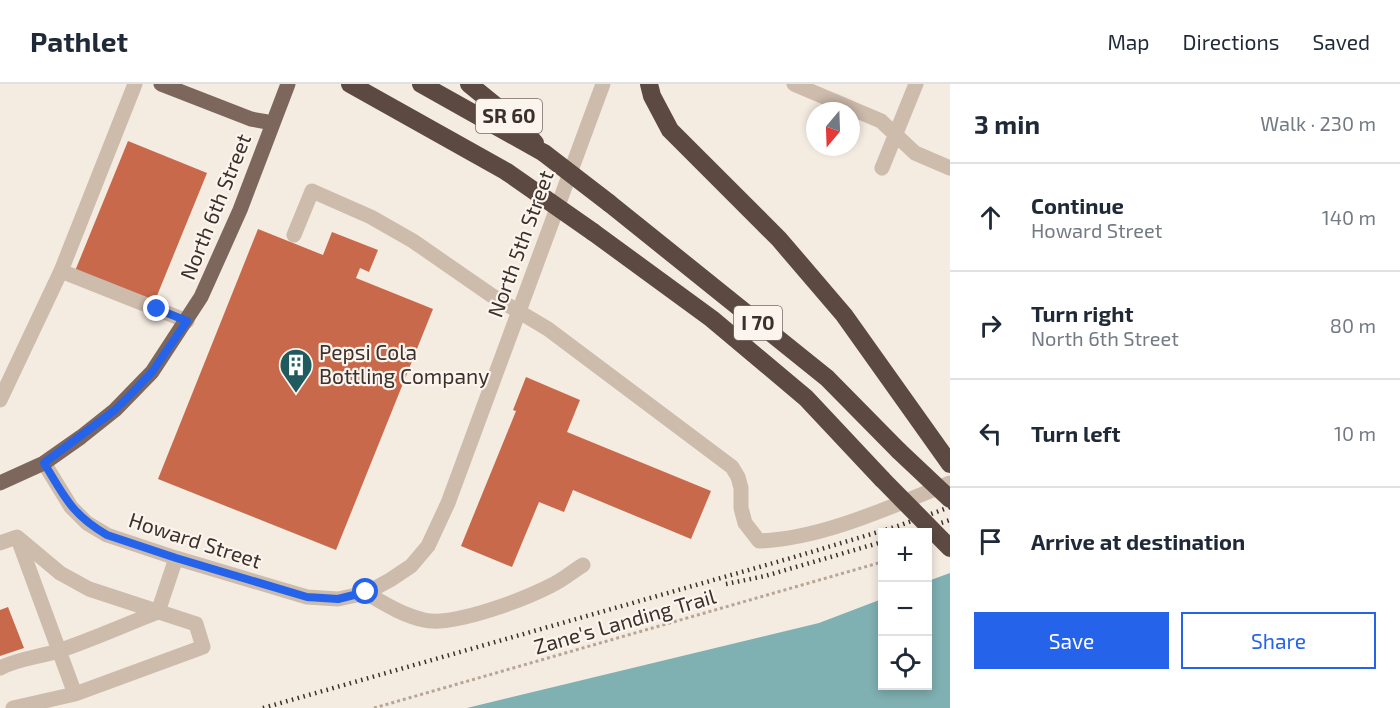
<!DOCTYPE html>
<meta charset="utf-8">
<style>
:root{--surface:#fff;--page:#f6f6f7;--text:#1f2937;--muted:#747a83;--line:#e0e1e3;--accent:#2563eb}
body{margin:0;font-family:"Exo 2",sans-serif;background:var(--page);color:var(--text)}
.controls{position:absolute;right:18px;bottom:18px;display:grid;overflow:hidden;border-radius:0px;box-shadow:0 3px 9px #0003}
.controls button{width:54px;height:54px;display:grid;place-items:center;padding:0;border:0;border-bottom:2px solid var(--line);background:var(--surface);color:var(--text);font:30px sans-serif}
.compass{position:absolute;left:806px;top:18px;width:54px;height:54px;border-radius:50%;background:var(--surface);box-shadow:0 3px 9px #0003;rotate:199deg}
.stop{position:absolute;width:18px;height:18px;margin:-14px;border:4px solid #2563eb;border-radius:50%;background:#fff}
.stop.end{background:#2563eb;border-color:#fff;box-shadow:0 2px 6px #0008}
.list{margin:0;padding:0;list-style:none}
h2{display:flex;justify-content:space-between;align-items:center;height:78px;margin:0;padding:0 24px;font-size:26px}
h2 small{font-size:20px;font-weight:400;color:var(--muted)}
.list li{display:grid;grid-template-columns:39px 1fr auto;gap:18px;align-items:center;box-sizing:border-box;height:108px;padding:0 24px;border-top:2px solid var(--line)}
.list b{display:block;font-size:22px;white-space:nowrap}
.list p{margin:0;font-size:20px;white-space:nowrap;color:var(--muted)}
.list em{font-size:20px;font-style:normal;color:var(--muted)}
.actions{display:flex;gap:12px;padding:18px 24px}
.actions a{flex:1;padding:14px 0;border:2px solid var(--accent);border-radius:0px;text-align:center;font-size:21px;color:var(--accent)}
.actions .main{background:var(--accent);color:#fff}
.icon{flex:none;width:33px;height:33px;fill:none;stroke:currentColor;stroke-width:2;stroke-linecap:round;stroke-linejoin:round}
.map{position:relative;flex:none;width:950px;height:624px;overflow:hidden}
header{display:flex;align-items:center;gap:36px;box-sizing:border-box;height:84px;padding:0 30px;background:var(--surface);border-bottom:2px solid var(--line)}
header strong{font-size:28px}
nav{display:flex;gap:33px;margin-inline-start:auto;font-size:21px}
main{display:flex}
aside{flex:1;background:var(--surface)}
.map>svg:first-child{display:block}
</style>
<header>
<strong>Pathlet</strong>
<nav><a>Map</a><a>Directions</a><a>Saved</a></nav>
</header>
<main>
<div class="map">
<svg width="950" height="624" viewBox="0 0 950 624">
<rect width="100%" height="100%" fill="#f4ebe1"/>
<!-- water -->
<path fill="#7fb0b2" d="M 950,489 L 950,624 L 467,624 L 819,539 L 882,515 L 882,602 L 928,602 L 928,497 Z"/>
<!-- building -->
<path fill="#c8694b" d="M 128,57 L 207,89 L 154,219 L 75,187 Z
M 258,145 L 323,171 L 332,148 L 378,166 L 369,188 L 360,184 L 356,194 L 433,225 L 336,466 L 158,395 Z
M 526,293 L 580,316 L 567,348 L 711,407 L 691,455 L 573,406 L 564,428 L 539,418 L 512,483 L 461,462 L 516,327 L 513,326 Z
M 8,523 L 24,564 L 0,572 L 0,526 Z"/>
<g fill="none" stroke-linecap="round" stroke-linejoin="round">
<!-- path -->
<path stroke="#b9a596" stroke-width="3" stroke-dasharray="3 3" stroke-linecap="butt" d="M 374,624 L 882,478"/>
<!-- minor -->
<path stroke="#cdbbac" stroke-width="15" d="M 794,0 L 881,37 L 915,69 L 950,84
M 882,84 L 916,0
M 294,151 L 312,107 L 371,133 L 413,157 L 491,211 L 548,245 L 732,383 L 738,393 L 741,404 L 741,424 L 745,439 L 759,457 C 822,455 892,422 950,399
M 61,187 L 187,237
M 0,316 L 61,187 L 135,0
M 44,379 L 71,423 L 87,439 L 107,451 L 176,474 L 307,513 L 338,515 L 366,509 L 390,496 L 411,482 L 428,462 L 448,419 L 603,0
M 18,455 L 75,610
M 0,459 L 17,453 L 60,489 L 89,505 L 196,540 L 203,563 L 75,610 L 13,624
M 366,509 C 385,520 402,531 424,536 C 453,543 525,515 552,501 C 563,496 573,487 583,481
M 0,584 C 17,575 39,573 58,567 C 91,556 124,541 158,528 L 176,474"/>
<!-- major -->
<path stroke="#7d675c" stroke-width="15" d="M 161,0 L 251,35 L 273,39
M 0,399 L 44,379 L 81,353 L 115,326 L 152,288 L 201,213 L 240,126 L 288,0"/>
<!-- highway -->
<path stroke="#5c4a42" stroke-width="18" d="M 350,0 L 507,88
M 421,0 L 544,69
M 469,0 L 517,39 L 535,59
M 649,0 L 652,12 L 670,46 L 779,155 L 844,231 L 950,380
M 609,119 L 827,294 L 899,367
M 593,148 L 712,235 L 806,314 L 882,395"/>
<!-- rail -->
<path stroke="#3b302b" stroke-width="4.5" stroke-dasharray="1.5 4.5" stroke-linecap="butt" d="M 913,448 L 950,436
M 726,500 L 765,492 L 882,458
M 263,624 L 791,474 L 895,443 L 950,423"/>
<!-- highway-bridge -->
<path stroke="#5c4a42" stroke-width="18" d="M 544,69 L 609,119
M 507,88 L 593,148
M 899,367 L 950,415
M 882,395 L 950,464"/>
</g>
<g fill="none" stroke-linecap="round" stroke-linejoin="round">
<!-- route -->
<path stroke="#2563eb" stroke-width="8" d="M 157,225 L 187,237 L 152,288 L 134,307 L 115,326 L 44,379 C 64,412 72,431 107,451 L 176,474 L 307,513 L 338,515 L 366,508"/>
</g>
<!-- icons -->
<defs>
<g id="building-pin" transform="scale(1.725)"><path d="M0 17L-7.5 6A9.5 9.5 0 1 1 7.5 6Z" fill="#1f5a5e" stroke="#fbf5ee"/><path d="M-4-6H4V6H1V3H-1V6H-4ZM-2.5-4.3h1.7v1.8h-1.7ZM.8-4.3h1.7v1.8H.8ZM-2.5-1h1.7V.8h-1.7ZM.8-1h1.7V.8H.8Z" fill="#fff"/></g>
</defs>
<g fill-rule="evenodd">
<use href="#building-pin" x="296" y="281"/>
</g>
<g text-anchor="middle" stroke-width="4.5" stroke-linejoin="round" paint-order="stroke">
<!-- shield labels -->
<g fill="#fbf5ee" stroke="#756b66" stroke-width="1.5">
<rect x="476" y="15" width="66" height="34" rx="4.5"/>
<rect x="734" y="222" width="48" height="34" rx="4.5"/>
</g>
<g font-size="20" font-weight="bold" fill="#3b302b">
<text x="509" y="39">SR 60</text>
<text x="758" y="246">I 70</text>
</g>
<!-- street labels -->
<g font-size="21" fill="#3b302b" stroke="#fbf5ee">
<text transform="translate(216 123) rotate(-68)" y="7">North 6th Street</text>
<text transform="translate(521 160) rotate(-70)" y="7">North 5th Street</text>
<text transform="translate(195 457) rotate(18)" y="7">Howard Street</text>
<text transform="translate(625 538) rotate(-16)" y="7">Zane's Landing Trail</text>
</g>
<!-- poi labels -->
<g font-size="21" fill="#3b302b" stroke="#fbf5ee" text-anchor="start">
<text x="319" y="276">Pepsi Cola<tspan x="319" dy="24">Bottling Company</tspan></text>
</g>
</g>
</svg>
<div class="controls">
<button>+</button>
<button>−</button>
<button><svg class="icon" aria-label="locate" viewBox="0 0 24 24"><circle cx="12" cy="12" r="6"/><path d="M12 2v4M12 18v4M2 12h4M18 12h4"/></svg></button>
</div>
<svg class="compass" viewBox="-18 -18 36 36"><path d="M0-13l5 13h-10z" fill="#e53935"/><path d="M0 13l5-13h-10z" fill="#747a83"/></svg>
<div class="stop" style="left:366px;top:508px"></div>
<div class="stop end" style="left:157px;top:225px"></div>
</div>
<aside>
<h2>3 min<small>Walk · 230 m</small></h2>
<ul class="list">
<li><svg class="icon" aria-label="ahead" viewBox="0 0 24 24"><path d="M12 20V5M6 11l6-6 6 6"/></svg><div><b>Continue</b><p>Howard Street</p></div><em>140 m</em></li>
<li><svg class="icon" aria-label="right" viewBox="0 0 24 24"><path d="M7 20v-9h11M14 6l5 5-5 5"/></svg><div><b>Turn right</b><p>North 6th Street</p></div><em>80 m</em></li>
<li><svg class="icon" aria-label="left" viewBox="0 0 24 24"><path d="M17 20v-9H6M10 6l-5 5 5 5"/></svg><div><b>Turn left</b></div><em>10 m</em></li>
<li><svg class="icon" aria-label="arrive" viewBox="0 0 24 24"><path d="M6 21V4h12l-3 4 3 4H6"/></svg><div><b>Arrive at destination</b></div></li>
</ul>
<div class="actions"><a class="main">Save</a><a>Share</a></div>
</aside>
</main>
